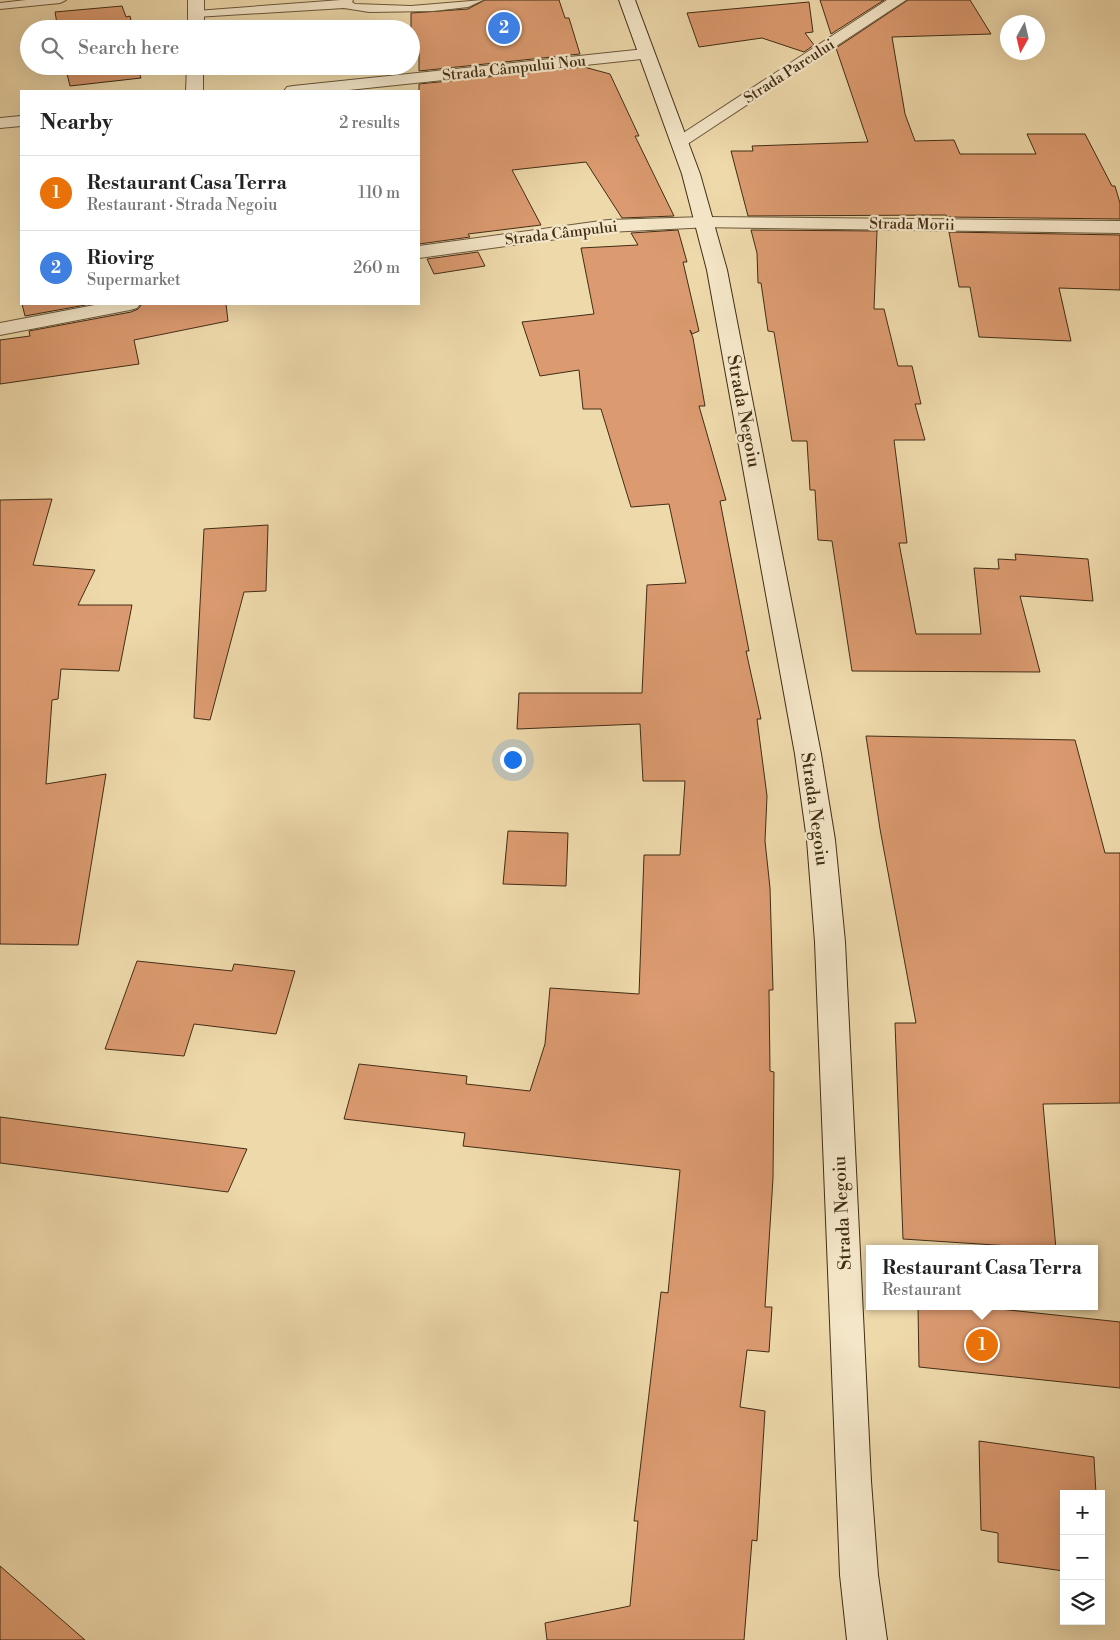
<!DOCTYPE html>
<meta charset="utf-8">
<style>
:root{--surface:#fff;--page:#f2f2f2;--text:#222;--muted:#767676;--line:#e0e0e0;--accent:#8f2418}
body{margin:0;font-family:"Libre Bodoni",serif;background:var(--page);color:var(--text)}
.controls{position:absolute;right:15px;bottom:15px;display:grid;overflow:hidden;border-radius:0px;box-shadow:0 5px 20px #0002}
.controls button{width:45px;height:45px;display:grid;place-items:center;padding:0;border:0;border-bottom:1px solid var(--line);background:var(--surface);color:var(--text);font:25px sans-serif}
.compass{position:absolute;left:1000px;top:15px;width:45px;height:45px;border-radius:50%;background:var(--surface);box-shadow:0 5px 20px #0002;rotate:188deg}
.you{position:absolute;left:512px;top:759px;width:18px;height:18px;margin:-12px;border:4px solid #fff;border-radius:50%;background:#1a73e8;box-shadow:0 0 0 8px #1a73e833}
.badge{display:grid;place-items:center;width:32px;height:32px;border-radius:50%;background:var(--accent);color:#fff;font-size:16px;font-weight:700}
.pin{position:absolute;translate:-50% -50%;border:2px solid #fff;box-shadow:0 1px 5px #0006}
.popup{position:absolute;left:866px;top:1245px;width:232px;height:65px;box-sizing:border-box;display:grid;place-content:center;border-radius:0px;background:var(--surface);filter:drop-shadow(0 1px 4px #0005);font-size:16px;white-space:nowrap;color:var(--muted)}
.popup b{font-size:19px;color:var(--text)}
.popup::after{content:'';position:absolute;left:50%;top:100%;margin-left:-10px;border:10px solid transparent;border-top-color:var(--surface)}
.list{margin:0;padding:0;list-style:none}
h2{display:flex;justify-content:space-between;align-items:center;height:65px;margin:0;padding:0 20px;font-size:21px}
h2 small{font-size:16px;font-weight:400;color:var(--muted)}
.list li{display:grid;grid-template-columns:32px 1fr auto;gap:15px;align-items:center;box-sizing:border-box;height:75px;padding:0 20px;border-top:1px solid var(--line)}
.list b{display:block;font-size:19px;white-space:nowrap}
.list p{margin:0;font-size:16px;white-space:nowrap;color:var(--muted)}
.list em{font-size:16px;font-style:normal;color:var(--muted)}
.icon{flex:none;width:28px;height:28px;fill:none;stroke:currentColor;stroke-width:2;stroke-linecap:round;stroke-linejoin:round}
.map{position:relative;flex:none;width:1120px;height:1640px;overflow:hidden}
.search{position:absolute;background:var(--surface);box-shadow:0 5px 20px #0002;left:20px;top:20px;width:400px;height:55px;display:flex;align-items:center;gap:12px;box-sizing:border-box;padding:0 18px;border-radius:28px;color:var(--muted);font-size:19px}
.panel{position:absolute;background:var(--surface);box-shadow:0 5px 20px #0002;left:20px;top:90px;width:400px;height:215px;border-radius:0px}
.map>svg:first-child{display:block}
</style>
<div class="map">
<svg width="1120" height="1640" viewBox="0 0 1120 1640">
<rect width="100%" height="100%" fill="#eed9ab"/>
<filter id="stains"><feTurbulence type="fractalNoise" baseFrequency=".004" numOctaves="4"/><feColorMatrix values="0 0 0 0 .2 0 0 0 0 .09 0 0 0 0 .02 0 0 0 .5 -.17"/></filter>
<radialGradient id="worn" r=".72"><stop offset=".6" stop-color="#630" stop-opacity="0"/><stop offset="1" stop-color="#630" stop-opacity=".3"/></radialGradient>
<!-- building -->
<path fill="#db9a6f" stroke="#412d15" d="M 485,0 L 559,0 L 565,18 L 569,18 L 580,54 L 419,71 L 419,51 L 411,52 L 411,13 L 468,9 Z
M 820,0 L 884,0 L 831,34 Z
M 908,0 L 970,0 L 991,34 L 892,37 L 905,114 L 915,141 L 954,140 L 960,154 L 1036,154 L 1027,134 L 1085,134 L 1112,186 L 1115,186 L 1120,203 L 1120,219 L 947,217 L 946,215 L 748,216 L 731,151 L 753,151 L 752,146 L 868,142 L 836,48 Z
M 809,2 L 813,32 L 805,33 L 814,45 L 804,52 L 762,38 L 699,47 L 687,13 Z
M 122,6 L 126,17 L 130,16 L 133,29 L 58,29 L 55,12 Z
M 65,66 L 143,66 L 143,67 L 138,68 L 141,78 L 70,86 Z
M 584,67 L 610,74 L 639,136 L 635,136 L 674,216 L 622,218 L 586,162 L 512,170 L 541,225 L 468,234 L 470,237 L 419,244 L 419,84 Z
M 678,230 L 687,262 L 683,262 L 699,331 L 692,334 L 690,330 L 693,338 L 705,406 L 699,406 L 726,500 L 720,501 L 749,651 L 746,651 L 761,719 L 757,719 L 767,796 L 765,841 L 770,888 L 773,990 L 769,990 L 770,1071 L 774,1072 L 773,1178 L 765,1307 L 772,1307 L 769,1352 L 747,1350 L 740,1407 L 765,1411 L 757,1541 L 752,1540 L 744,1640 L 547,1640 L 545,1623 L 630,1606 L 638,1521 L 634,1521 L 661,1292 L 668,1293 L 680,1170 L 463,1146 L 465,1133 L 344,1119 L 359,1064 L 467,1076 L 466,1084 L 530,1091 L 545,1044 L 550,988 L 639,994 L 644,855 L 680,855 L 685,781 L 643,781 L 640,724 L 517,729 L 519,693 L 642,693 L 647,585 L 686,583 L 669,504 L 631,507 L 601,409 L 583,409 L 579,370 L 540,376 L 522,322 L 594,314 L 581,248 L 638,245 L 631,233 Z
M 751,230 L 877,231 L 874,309 L 884,309 L 898,366 L 912,366 L 921,404 L 915,404 L 925,440 L 894,440 L 907,543 L 899,543 L 916,634 L 981,634 L 974,568 L 999,569 L 998,559 L 1016,560 L 1015,554 L 1088,559 L 1093,601 L 1020,596 L 1040,672 L 852,671 L 832,541 L 818,540 L 815,490 L 810,490 L 807,441 L 792,441 L 774,332 L 768,331 L 761,283 L 758,283 L 757,253 Z
M 949,232 L 1120,235 L 1120,290 L 1059,288 L 1071,341 L 979,337 L 970,287 L 959,287 Z
M 478,252 L 485,266 L 434,274 L 427,259 Z
M 22,304 L 91,304 L 25,316 Z
M 142,304 L 226,304 L 228,321 L 134,340 L 139,364 L 0,384 L 0,340 L 30,336 L 29,331 L 131,312 L 138,309 Z
M 52,499 L 33,565 L 95,570 L 78,605 L 132,605 L 119,671 L 61,669 L 58,699 L 52,700 L 46,784 L 106,774 L 78,945 L 0,944 L 0,500 Z
M 268,525 L 266,591 L 244,592 L 210,720 L 194,718 L 204,529 Z
M 866,736 L 1075,740 L 1105,853 L 1120,853 L 1120,1103 L 1043,1104 L 1056,1249 L 903,1239 L 895,1023 L 916,1023 L 880,829 Z
M 508,831 L 568,833 L 566,886 L 503,884 Z
M 137,961 L 232,971 L 234,964 L 295,971 L 276,1034 L 194,1024 L 184,1056 L 105,1049 Z
M 0,1117 L 67,1126 L 247,1149 L 228,1192 L 0,1163 Z
M 918,1306 L 972,1306 L 1120,1322 L 1120,1388 L 919,1367 Z
M 979,1441 L 1094,1457 L 1096,1494 L 1064,1494 L 1064,1571 L 998,1562 L 998,1533 L 981,1530 Z
M 0,1566 L 85,1640 L 0,1640 Z"/>
<g fill="none" stroke-linecap="round" stroke-linejoin="round">
<!-- service casing -->
<g stroke="#6c583a" stroke-width="2">
<path id="service" d="M 26,0 L 66,0 L 60,3 L 0,9 L 0,3 Z
M 341,0 L 353,0 L 352,2 L 355,4 L 411,6 L 483,0 L 468,7 L 433,11 L 369,12 L 344,8 L 196,17 L 190,14 L 196,11 Z"/>
</g>
<!-- minor casing -->
<g stroke="#6c583a" stroke-width="2">
<path id="minor" d="M 188,0 L 204,0 L 204,29 L 188,29 Z
M 887,0 L 906,0 L 686,145 L 674,145 L 671,141 Z
M 187,66 L 203,66 L 203,91 L 186,91 Z
M 704,217 L 711,219 L 713,223 L 711,227 L 608,232 L 419,258 L 419,246 L 608,220 Z
M 100,304 L 140,304 L 137,308 L 130,310 L 0,335 L 0,323 Z"/>
</g>
<!-- tertiary casing -->
<g stroke="#6c583a" stroke-width="2">
<path id="tertiary" d="M 645,49 L 651,50 L 653,54 L 651,58 L 339,91 L 284,91 L 287,87 L 293,86 Z
M 21,116 L 21,126 L 0,128 L 0,118 Z
M 704,217 L 1120,221 L 1120,233 L 697,227 L 695,223 L 697,219 Z"/>
</g>
<!-- secondary casing -->
<g stroke="#412d15" stroke-width="2">
<path id="secondary" d="M 619,0 L 635,0 L 700,174 L 727,270 L 821,754 L 835,840 L 845,942 L 871,1481 L 878,1575 L 887,1640 L 847,1640 L 840,1575 L 815,942 L 807,840 L 795,754 L 707,270 L 682,174 Z"/>
</g>
<!-- service -->
<use href="#service" fill="#f4e6c8" fill-rule="evenodd"/>
<!-- minor -->
<use href="#minor" fill="#f4e6c8" fill-rule="evenodd"/>
<!-- tertiary -->
<use href="#tertiary" fill="#f4e6c8" fill-rule="evenodd"/>
<!-- secondary -->
<use href="#secondary" fill="#f4e6c8" fill-rule="evenodd"/>
</g>
<g text-anchor="middle" stroke-width="4.5" stroke-linejoin="round" paint-order="stroke">
<!-- far-street labels -->
<g font-size="15" fill="#412d15" stroke="#f4e6c8">
<text transform="translate(514 68) rotate(-6)" y="5">Strada Câmpului Nou</text>
<text transform="translate(789 71) rotate(-33)" y="5">Strada Parcului</text>
<text transform="translate(912 224) rotate(1)" y="5">Strada Morii</text>
<text transform="translate(561 233) rotate(-7)" y="5">Strada Câmpului</text>
</g>
<!-- street labels -->
<g font-size="18" fill="#412d15" stroke="#f4e6c8">
<text transform="translate(744 411) rotate(79)" y="6">Strada Negoiu</text>
<text transform="translate(815 809) rotate(82)" y="6">Strada Negoiu</text>
<text transform="translate(842 1213) rotate(-93)" y="6">Strada Negoiu</text>
</g>
</g>
<rect width="100%" height="100%" filter="url(#stains)"/>
<rect width="100%" height="100%" fill="url(#worn)"/>
</svg>
<div class="controls">
<button>+</button>
<button>−</button>
<button><svg class="icon" aria-label="layers" viewBox="0 0 24 24"><path d="M12 4l9 5-9 5-9-5zM3 14l9 5 9-5"/></svg></button>
</div>
<svg class="compass" viewBox="-18 -18 36 36"><path d="M0-13l5 13h-10z" fill="#e53935"/><path d="M0 13l5-13h-10z" fill="#767676"/></svg>
<div class="you"></div>
<div class="pin badge" style="left:982px;top:1345px;background:#e8710a">1</div>
<div class="popup"><b>Restaurant Casa Terra</b>Restaurant</div>
<div class="pin badge" style="left:504px;top:28px;background:#3f7fe0">2</div>
<div class="search"><svg class="icon" aria-label="search" viewBox="0 0 24 24"><circle cx="10" cy="10" r="6"/><path d="M15 15l6 6"/></svg>Search here</div>
<section class="panel">
<h2>Nearby<small>2 results</small></h2>
<ul class="list">
<li><span class="badge" style="background:#e8710a">1</span><div><b>Restaurant Casa Terra</b><p>Restaurant · Strada Negoiu</p></div><em>110 m</em></li>
<li><span class="badge" style="background:#3f7fe0">2</span><div><b>Riovirg</b><p>Supermarket</p></div><em>260 m</em></li>
</ul>
</section>
</div>
